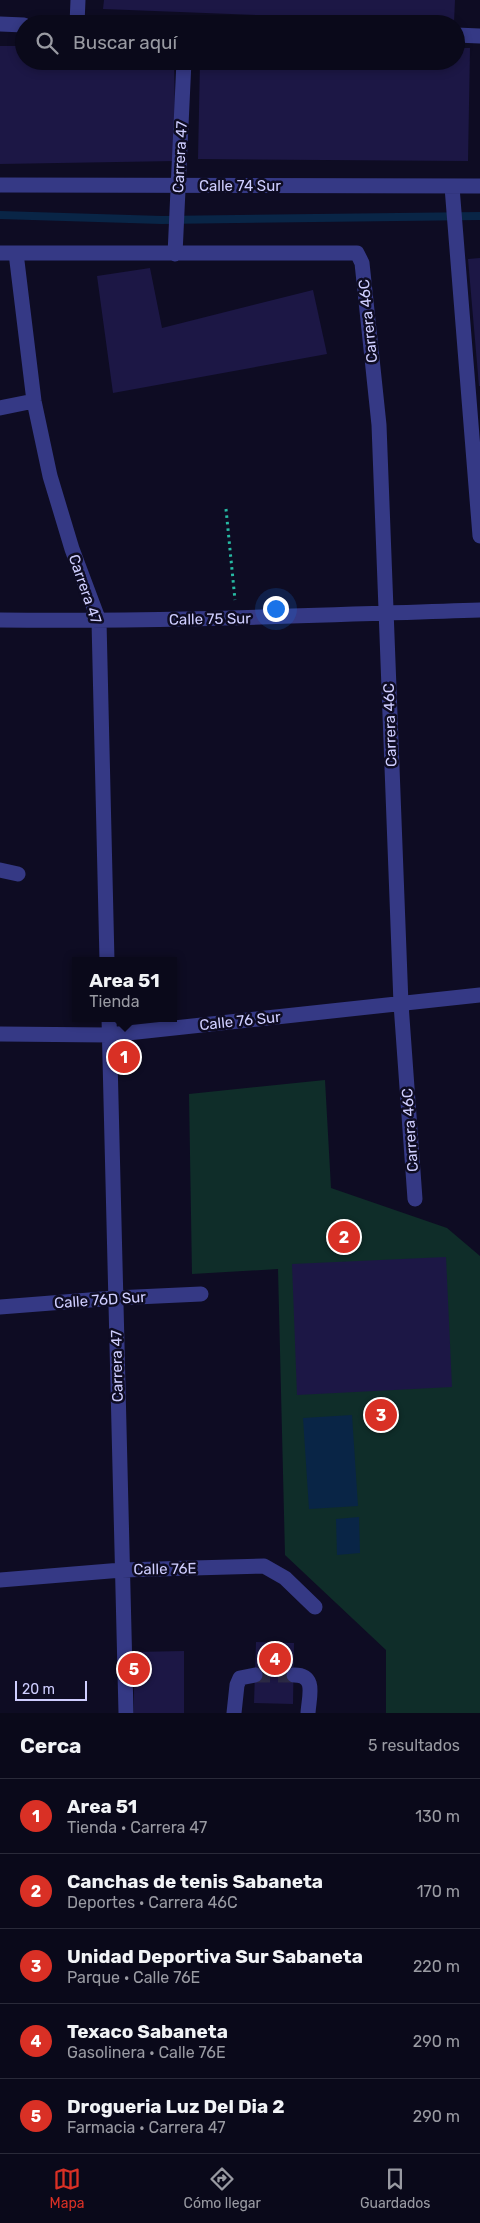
<!DOCTYPE html>
<html lang="es">
<meta charset="utf-8">
<style>
:root{--surface:#0a091a;--page:#131223;--text:#f1f3f6;--muted:#999aa2;--line:#2a2a39;--accent:#d93025}
body{margin:0;font-family:Rubik,sans-serif;background:var(--page);color:var(--text)}
.scale{position:absolute;left:15px;bottom:12px;width:72px;box-sizing:border-box;padding-left:5px;border:2px solid #cfceff;border-top:0;font-size:14px;line-height:18px;white-space:nowrap;color:#cfceff;-webkit-text-stroke:4px #0e0c23;paint-order:stroke}
.you{position:absolute;left:275px;top:608px;width:18px;height:18px;margin:-12px;border:4px solid #fff;border-radius:50%;background:#1a73e8;box-shadow:0 0 0 8px #1a73e833}
.badge{display:grid;place-items:center;width:32px;height:32px;border-radius:50%;background:var(--accent);color:#fff;font-size:16px;font-weight:700}
.pin{position:absolute;translate:-50% -50%;border:2px solid #fff;box-shadow:0 1px 5px #0006}
.popup{position:absolute;left:72px;top:957px;width:105px;height:65px;box-sizing:border-box;display:grid;place-content:center;border-radius:0px;background:var(--surface);filter:drop-shadow(0 1px 4px #0005);font-size:16px;white-space:nowrap;color:var(--muted)}
.popup b{font-size:19px;color:var(--text)}
.popup::after{content:'';position:absolute;left:50%;top:100%;margin-left:-10px;border:10px solid transparent;border-top-color:var(--surface)}
.list{margin:0;padding:0;list-style:none}
h2{display:flex;justify-content:space-between;align-items:center;height:65px;margin:0;padding:0 20px;font-size:21px}
h2 small{font-size:16px;font-weight:400;color:var(--muted)}
.list li{display:grid;grid-template-columns:32px 1fr auto;gap:15px;align-items:center;box-sizing:border-box;height:75px;padding:0 20px;border-top:1px solid var(--line)}
.list b{display:block;font-size:19px;white-space:nowrap}
.list p{margin:0;font-size:16px;white-space:nowrap;color:var(--muted)}
.list em{font-size:16px;font-style:normal;color:var(--muted)}
.icon{flex:none;width:28px;height:28px;fill:none;stroke:currentColor;stroke-width:2;stroke-linecap:round;stroke-linejoin:round}
.map{position:relative;flex:none;width:480px;height:1713px;overflow:hidden}
.search{position:absolute;background:var(--surface);box-shadow:0 2px 8px #0003;left:15px;right:15px;top:15px;height:55px;display:flex;align-items:center;gap:12px;box-sizing:border-box;padding:0 18px;border-radius:28px;color:var(--muted);font-size:19px}
.sheet{height:440px;background:var(--surface)}
nav{display:flex;justify-content:space-around;align-items:center;box-sizing:border-box;height:70px;border-top:1px solid var(--line);background:var(--surface);font-size:14px;color:var(--muted)}
nav a{display:grid;justify-items:center;gap:2px}
nav .on{color:var(--accent)}
.map>svg:first-child{display:block}
</style>
<div class="map">
<svg width="480" height="1713" viewBox="0 0 480 1713">
<rect width="100%" height="100%" fill="#0e0c23"/>
<!-- green -->
<path fill="#0f2d29" d="M 325,1080 L 331,1188 L 447,1228 L 480,1256 L 480,1713 L 386,1713 L 386,1650 L 285,1555 L 278,1269 L 192,1274 L 189,1094 Z"/>
<!-- water -->
<path fill="#092546" d="M 352,1415 L 358,1506 L 309,1509 L 303,1418 Z
M 359,1517 L 360,1553 L 337,1555 L 336,1519 Z"/>
<g fill="none" stroke-linecap="round" stroke-linejoin="round">
<!-- stream -->
<path stroke="#092546" stroke-width="8" d="M 0,215 L 162,220 L 480,216"/>
</g>
<!-- building -->
<path fill="#1c1745" d="M 104,0 L 455,0 L 454,23 L 103,9 Z
M 0,46 L 24,46 L 24,61 L 174,61 L 176,161 L 0,164 Z
M 456,48 L 470,48 L 468,161 L 198,159 L 200,61 L 456,61 Z
M 480,258 L 480,386 L 479,386 L 468,259 Z
M 150,268 L 162,328 L 313,290 L 327,354 L 113,393 L 97,276 Z
M 446,1257 L 452,1387 L 297,1395 L 292,1264 Z
M 256,1642 L 294,1643 L 293,1704 L 254,1703 Z
M 184,1651 L 184,1713 L 134,1713 L 134,1652 Z"/>
<g fill="none" stroke-linecap="round" stroke-linejoin="round">
<!-- minor-tunnel -->
<path stroke="#2b2944" stroke-width="15" stroke-dasharray="15 8" stroke-linecap="butt" d="M 255,1675 L 294,1675"/>
<!-- path -->
<path stroke="#27baa3" stroke-width="3" stroke-dasharray="2.5 4" stroke-linecap="butt" d="M 226,509 L 235,600"/>
<!-- minor -->
<path stroke="#353985" stroke-width="15" d="M 0,24 L 24,25
M 77,24 L 78,0
M 456,35 L 480,36
M 0,185 L 480,186
M 452,187 L 480,536
M 0,253 L 357,253 L 362,263 L 379,425 L 401,1004 L 415,1199
M 16,253 L 34,401 L 50,476 L 72,549 L 99,621 L 107,961
M 175,254 L 184,61
M 0,408 L 34,401
M 0,620 C 160,622 320,615 480,610
M 0,870 L 18,874
M 109,1018 L 126,1713
M 0,1034 L 109,1035 L 480,995
M 0,1307 L 115,1298 L 201,1294
M 0,1580 L 122,1570 L 264,1566 L 285,1578 L 315,1607
M 294,1675 C 317,1675 309,1696 308,1713
M 234,1713 L 237,1685 L 240,1678 L 255,1675"/>
</g>
<g text-anchor="middle" stroke-width="5" stroke-linejoin="round" paint-order="stroke">
<!-- street labels -->
<g font-size="15" fill="#cfceff" stroke="#0e0c23">
<text transform="translate(180 157) rotate(-87)" y="5">Carrera 47</text>
<text x="240" y="191">Calle 74 Sur</text>
<text transform="translate(368 321) rotate(-96)" y="5">Carrera 46C</text>
<text transform="translate(85 589) rotate(71)" y="5">Carrera 47</text>
<text transform="translate(210 619) rotate(-1)" y="5">Calle 75 Sur</text>
<text transform="translate(390 725) rotate(-92)" y="5">Carrera 46C</text>
<text transform="translate(240 1021) rotate(-6)" y="5">Calle 76 Sur</text>
<text transform="translate(410 1130) rotate(-94)" y="5">Carrera 46C</text>
<text transform="translate(100 1300) rotate(-4)" y="5">Calle 76D Sur</text>
<text transform="translate(117 1366) rotate(-91)" y="5">Carrera 47</text>
<text transform="translate(165 1569) rotate(-1)" y="5">Calle 76E</text>
</g>
</g>
</svg>
<div class="scale">20 m</div>
<div class="you"></div>
<div class="pin badge" style="left:124px;top:1057px">1</div>
<div class="popup"><b>Area 51</b>Tienda</div>
<div class="pin badge" style="left:344px;top:1237px">2</div>
<div class="pin badge" style="left:381px;top:1415px">3</div>
<div class="pin badge" style="left:275px;top:1659px">4</div>
<div class="pin badge" style="left:134px;top:1669px">5</div>
<div class="search"><svg class="icon" aria-label="search" viewBox="0 0 24 24"><circle cx="10" cy="10" r="6"/><path d="M15 15l6 6"/></svg>Buscar aquí</div>
</div>
<section class="sheet">
<h2>Cerca<small>5 resultados</small></h2>
<ul class="list">
<li><span class="badge">1</span><div><b>Area 51</b><p>Tienda · Carrera 47</p></div><em>130 m</em></li>
<li><span class="badge">2</span><div><b>Canchas de tenis Sabaneta</b><p>Deportes · Carrera 46C</p></div><em>170 m</em></li>
<li><span class="badge">3</span><div><b>Unidad Deportiva Sur Sabaneta</b><p>Parque · Calle 76E</p></div><em>220 m</em></li>
<li><span class="badge">4</span><div><b>Texaco Sabaneta</b><p>Gasolinera · Calle 76E</p></div><em>290 m</em></li>
<li><span class="badge">5</span><div><b>Drogueria Luz Del Dia 2</b><p>Farmacia · Carrera 47</p></div><em>290 m</em></li>
</ul>
</section>
<nav>
<a class="on"><svg class="icon" aria-label="map" viewBox="0 0 24 24"><path d="M3 6l6-2 6 2 6-2v14l-6 2-6-2-6 2zM9 4v14M15 6v14"/></svg>Mapa</a>
<a><svg class="icon" aria-label="directions" viewBox="0 0 24 24"><path d="M12 3l9 9-9 9-9-9zM9 14v-3h6M13 9l2 2-2 2"/></svg>Cómo llegar</a>
<a><svg class="icon" aria-label="saved" viewBox="0 0 24 24"><path d="M7 4h10v16l-5-4-5 4z"/></svg>Guardados</a>
</nav>
